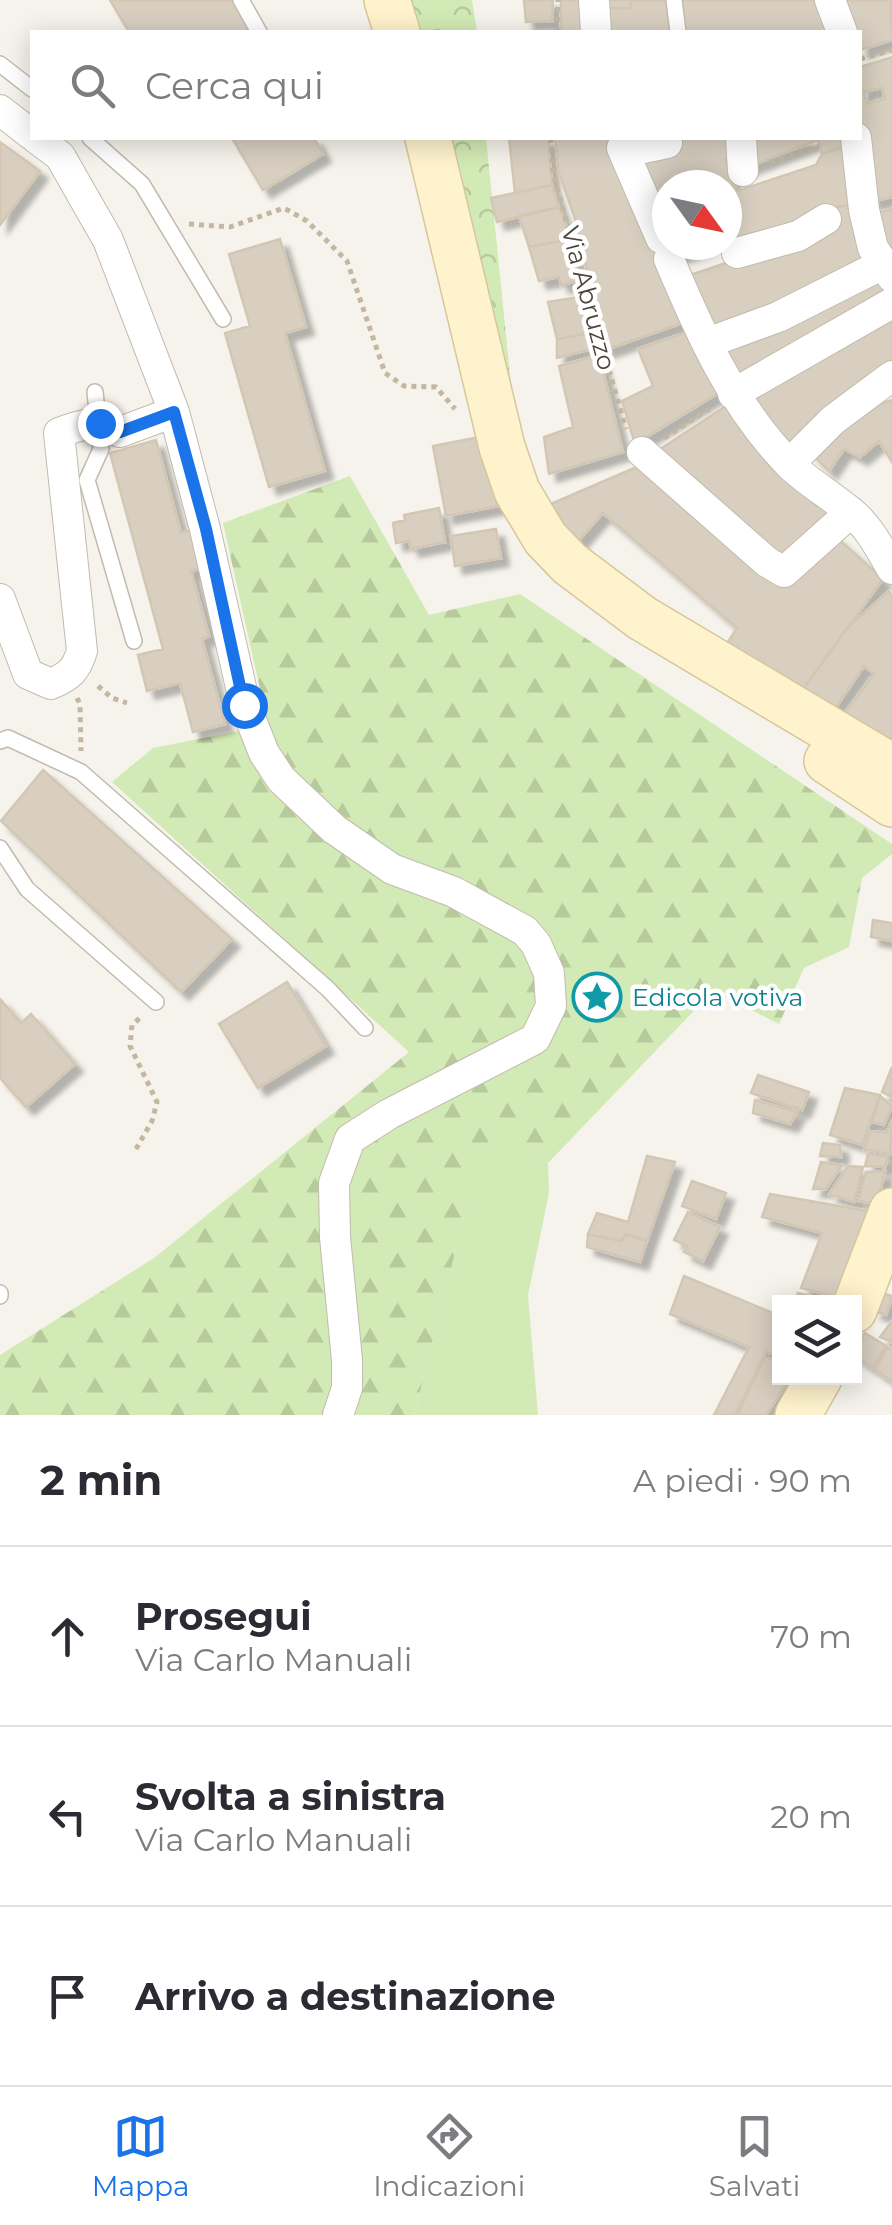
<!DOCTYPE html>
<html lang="it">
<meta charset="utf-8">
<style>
:root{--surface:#fff;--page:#f2f2f3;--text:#2b2b33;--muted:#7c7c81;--line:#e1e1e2;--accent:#1a73e8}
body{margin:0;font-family:Montserrat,sans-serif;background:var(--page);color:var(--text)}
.controls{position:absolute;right:30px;bottom:30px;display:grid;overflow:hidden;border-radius:0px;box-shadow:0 5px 25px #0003}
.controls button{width:90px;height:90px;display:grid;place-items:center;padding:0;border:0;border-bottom:2px solid var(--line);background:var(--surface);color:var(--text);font:50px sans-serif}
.compass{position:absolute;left:652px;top:170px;width:90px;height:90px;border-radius:50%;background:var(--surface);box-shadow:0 5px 25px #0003;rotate:123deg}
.stop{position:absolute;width:30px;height:30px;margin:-22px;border:8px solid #1a73e8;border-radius:50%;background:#fff}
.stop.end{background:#1a73e8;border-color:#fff;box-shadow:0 2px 10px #0008}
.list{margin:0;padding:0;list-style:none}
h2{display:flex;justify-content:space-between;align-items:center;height:130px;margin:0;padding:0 40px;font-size:42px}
h2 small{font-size:32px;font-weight:400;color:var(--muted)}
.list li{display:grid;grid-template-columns:65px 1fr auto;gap:30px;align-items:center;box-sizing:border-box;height:180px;padding:0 40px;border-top:2px solid var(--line)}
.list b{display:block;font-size:38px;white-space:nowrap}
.list p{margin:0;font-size:32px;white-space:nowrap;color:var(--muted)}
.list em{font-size:32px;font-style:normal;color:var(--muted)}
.icon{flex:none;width:55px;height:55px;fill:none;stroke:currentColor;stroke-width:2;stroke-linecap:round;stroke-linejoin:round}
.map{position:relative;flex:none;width:892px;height:1415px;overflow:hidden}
.search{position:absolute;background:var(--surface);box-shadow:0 5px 25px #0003;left:30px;right:30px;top:30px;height:110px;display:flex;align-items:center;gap:25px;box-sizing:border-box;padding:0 35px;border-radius:0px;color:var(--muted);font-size:38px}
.sheet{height:670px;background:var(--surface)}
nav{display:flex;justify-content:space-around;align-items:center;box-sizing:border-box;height:140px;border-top:2px solid var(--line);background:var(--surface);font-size:28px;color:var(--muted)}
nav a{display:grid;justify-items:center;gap:5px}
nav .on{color:var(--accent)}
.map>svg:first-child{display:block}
</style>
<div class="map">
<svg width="892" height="1415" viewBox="0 0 892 1415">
<defs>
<pattern id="forest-firs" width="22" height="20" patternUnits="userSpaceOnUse" patternTransform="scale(2.5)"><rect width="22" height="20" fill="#d2eab5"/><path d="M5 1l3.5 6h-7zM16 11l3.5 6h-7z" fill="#b6ca9c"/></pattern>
<pattern id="park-crowns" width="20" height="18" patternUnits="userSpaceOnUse" patternTransform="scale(2.5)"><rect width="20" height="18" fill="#d2eab5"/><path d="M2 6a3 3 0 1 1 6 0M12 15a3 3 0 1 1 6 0" fill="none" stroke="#b6ca9c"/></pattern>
<filter id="shadow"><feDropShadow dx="8" dy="8" stdDeviation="2.5" flood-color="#0004"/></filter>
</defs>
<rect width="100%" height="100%" fill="#f6f3ec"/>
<!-- green -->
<path fill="#d2eab5" d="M 483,1141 L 548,1163 L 549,1193 L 528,1295 L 538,1415 L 414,1415 Z"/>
<!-- forest -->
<path fill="url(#forest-firs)" d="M 350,476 L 429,615 L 520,594 L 892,844 L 892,854 L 862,878 L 849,947 L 804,968 L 779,1024 L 713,991 L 548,1163 L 483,1142 L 414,1415 L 0,1415 L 0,1355 L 154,1258 L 409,1052 L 112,782 L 153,748 L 268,725 L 223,523 Z"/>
<!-- park -->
<path fill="url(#park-crowns)" d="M 401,0 L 472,0 L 477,32 L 409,32 Z
M 435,138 L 486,138 L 516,434 Z"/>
<!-- building -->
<path fill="#d8cfc1" stroke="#d3c7b4" stroke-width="2.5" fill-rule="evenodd" filter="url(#shadow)" d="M 110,0 L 234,0 L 253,32 L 129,32 Z
M 524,0 L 553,0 L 552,21 L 526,22 Z
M 561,0 L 587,0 L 589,32 L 561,32 Z
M 601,0 L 631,0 L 630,8 L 601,8 Z
M 631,0 L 670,0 L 674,32 L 602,32 L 601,8 L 630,8 Z
M 680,0 L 825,0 L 833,32 L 684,32 Z
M 835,0 L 891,0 L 892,40 L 860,50 L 860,32 L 846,32 Z
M 892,57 L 892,197 L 871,202 L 860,112 L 860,67 ZM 882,88 L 885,99 L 867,104 L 864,92 Z
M 232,138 L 314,138 L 323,154 L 263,190 Z
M 509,138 L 548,138 L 552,185 L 515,193 Z
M 555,138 L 622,138 L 688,321 L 605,350 L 575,219 L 559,173 Z
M 674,138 L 736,138 L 737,158 L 725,160 L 737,191 L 816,165 L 822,154 L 853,144 L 856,203 L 811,213 L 806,223 L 733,246 L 730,236 L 727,237 L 727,185 L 667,185 L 667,240 L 634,154 Z
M 743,138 L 852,138 L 853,144 L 822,154 L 818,140 L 745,168 Z
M 0,142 L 40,171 L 0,225 Z
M 552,185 L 559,207 L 497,222 L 491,198 Z
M 856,203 L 874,264 L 714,338 L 690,275 L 827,229 L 825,210 Z
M 559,207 L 571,239 L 529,247 L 519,216 Z
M 892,209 L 892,274 L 868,215 Z
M 280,239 L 306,327 L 285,333 L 325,471 L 269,487 L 225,333 L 250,326 L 229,254 Z
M 571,239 L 581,280 L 561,285 L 559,277 L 539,281 L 529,247 Z
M 669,245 L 706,245 L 673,257 Z
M 882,266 L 892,296 L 738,386 L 715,348 Z
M 585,296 L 594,332 L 557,339 L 548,302 Z
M 892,307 L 892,372 L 792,457 L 740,393 Z
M 693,330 L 723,390 L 635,444 L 622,401 L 653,386 L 638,349 Z
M 594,332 L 592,349 L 557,358 L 557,339 Z
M 599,355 L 623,452 L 549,474 L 544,437 L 573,427 L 559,366 Z
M 892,400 L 892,462 L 879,441 L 860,457 L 844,449 L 829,471 L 810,452 L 861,410 Z
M 732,402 L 832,516 L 780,561 L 656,452 Z
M 485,436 L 498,506 L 446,516 L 433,446 Z
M 156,440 L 181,533 L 198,528 L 209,566 L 191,571 L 209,636 L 202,639 L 225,724 L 193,732 L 180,683 L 147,691 L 138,655 L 163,649 L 110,453 Z
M 648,462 L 787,584 L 835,536 L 883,579 L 799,695 L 722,651 L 737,628 L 603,513 L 573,547 L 546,506 Z
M 439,508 L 445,542 L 411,549 L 409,541 L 396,543 L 393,523 L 405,520 L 404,515 Z
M 496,529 L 501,558 L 455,566 L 451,536 Z
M 889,591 L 892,597 L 892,748 L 841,718 L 874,674 L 864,666 L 832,713 L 799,695 L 847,628 Z
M 43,770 L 232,939 L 181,992 L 1,821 Z
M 873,920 L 892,923 L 892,941 L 871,937 Z
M 287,982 L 326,1046 L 258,1088 L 219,1024 Z
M 0,999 L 21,1023 L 31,1014 L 75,1064 L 26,1107 L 0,1078 Z
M 892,1067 L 892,1097 L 882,1092 Z
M 758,1075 L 809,1092 L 802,1110 L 751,1093 Z
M 845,1088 L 880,1095 L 862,1145 L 830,1135 Z
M 880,1096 L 892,1106 L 884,1125 L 872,1122 Z
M 755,1100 L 797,1112 L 790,1124 L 753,1113 Z
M 892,1120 L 890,1154 L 864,1149 L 870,1131 L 886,1133 Z
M 823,1143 L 840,1145 L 841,1157 L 820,1156 Z
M 868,1154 L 888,1157 L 885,1167 L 865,1166 Z
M 647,1156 L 675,1162 L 647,1241 L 626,1234 L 621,1241 L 588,1234 L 597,1213 L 628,1222 Z
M 821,1162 L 842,1165 L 826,1189 L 813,1189 Z
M 848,1166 L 863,1167 L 854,1202 L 829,1194 Z
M 885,1171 L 877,1204 L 858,1201 L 866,1172 Z
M 692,1181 L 726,1193 L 716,1219 L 682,1206 Z
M 770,1194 L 874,1212 L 840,1298 L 801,1288 L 822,1233 L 762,1217 Z
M 688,1212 L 720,1227 L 703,1261 L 684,1252 L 687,1246 L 674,1240 Z
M 588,1234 L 621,1241 L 626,1234 L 647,1241 L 640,1262 L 587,1247 Z
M 684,1276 L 780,1316 L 774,1333 L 780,1336 L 780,1357 L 766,1352 L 735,1415 L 714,1415 L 749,1347 L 670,1314 Z
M 798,1293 L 835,1302 L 794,1302 Z
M 882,1293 L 892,1296 L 886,1315 L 873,1311 Z
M 892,1321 L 892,1342 L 880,1337 Z
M 865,1333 L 886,1346 L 872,1368 L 854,1355 L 854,1347 Z
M 888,1347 L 892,1351 L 892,1381 L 875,1370 Z
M 765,1357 L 780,1361 L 780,1378 L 790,1378 L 766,1415 L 737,1415 Z"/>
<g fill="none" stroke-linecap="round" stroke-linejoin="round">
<!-- lane casing -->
<g stroke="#c2bbae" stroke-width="18">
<path id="lane" d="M 241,0 L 259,32
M 674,0 L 678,32
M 0,64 L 32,89
M 90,138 L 142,184 L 223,319
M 95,392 L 101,449 L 87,480 L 134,641
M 0,741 L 8,738 L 81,772 L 328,989 L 365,1028
M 0,848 L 27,889 L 156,1002
M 0,1293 L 0,1296"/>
</g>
<!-- street casing -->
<g stroke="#c2bbae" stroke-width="32">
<path id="street" d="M 594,0 L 596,32
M 830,0 L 842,32
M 0,110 L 32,135
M 36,138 L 60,156 L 108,240 L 174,412 L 205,529 L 245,705 L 264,753 L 281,779 L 334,829 L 392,869 L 454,892 L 525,931 L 536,944 L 549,973 L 551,1006 L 535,1039 L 389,1114 L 350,1139 L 334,1183 L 335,1237 L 347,1360 L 347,1388 L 338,1415
M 741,138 L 743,171
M 856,138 L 864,210 L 873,248 L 892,277
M 622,148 L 661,238
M 624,152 L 667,143 L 666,138
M 737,253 L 798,236 L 826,219
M 669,259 C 700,333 733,407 790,465 C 809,483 832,496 852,513 C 870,528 880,549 892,569
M 707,343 L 778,317 L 883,264
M 733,394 L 892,303
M 642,452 L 767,562 L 784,572 L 851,512
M 789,464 L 833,420 L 892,376
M 0,599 L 28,674 L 51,684 C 70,676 76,670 82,651 L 59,433 C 83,423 96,421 120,432 L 174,412"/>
</g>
<!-- secondary casing -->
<g stroke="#d6c79b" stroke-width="48">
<path id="secondary" d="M 387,0 L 397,32
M 428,138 L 502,447 L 517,491 L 545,538 L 570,564 L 642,618 L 892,767
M 827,761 L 892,804
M 854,1310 L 892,1211
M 798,1415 L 819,1378"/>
</g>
<!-- path -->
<path stroke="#c4b79f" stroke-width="5" stroke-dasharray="5 5" stroke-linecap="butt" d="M 557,32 L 558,0
M 860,59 L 892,50
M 551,138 L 553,174 L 626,429
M 770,162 L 819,146
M 699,185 L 717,179
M 189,224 L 230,227 L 284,208 L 307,221 L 347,261 L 385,373 L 404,386 L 436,387 L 455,409
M 664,438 L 709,409
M 98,686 L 112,698 L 127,703
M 77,698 L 80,704 L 81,751
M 136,1149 L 152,1121 L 157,1102 L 130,1046 L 132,1025 L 141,1017"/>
<!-- lane -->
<use href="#lane" stroke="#fff" stroke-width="15"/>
<!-- street -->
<use href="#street" stroke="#fff" stroke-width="30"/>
<!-- secondary -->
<use href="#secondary" stroke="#fff3cd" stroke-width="45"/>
</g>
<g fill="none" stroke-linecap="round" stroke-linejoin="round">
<!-- route -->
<path stroke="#1a73e8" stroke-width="12" d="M 100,423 L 120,432 L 174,412 L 206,529 L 244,705"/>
</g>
<!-- icons -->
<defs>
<g id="sight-ring" transform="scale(2.5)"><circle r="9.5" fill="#fff" stroke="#0f9aa8" stroke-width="1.5"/><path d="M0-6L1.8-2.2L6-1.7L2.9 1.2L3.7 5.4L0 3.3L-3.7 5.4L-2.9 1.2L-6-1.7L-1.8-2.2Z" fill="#0f9aa8"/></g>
</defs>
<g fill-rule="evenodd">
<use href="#sight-ring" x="597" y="997"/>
</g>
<g text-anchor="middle" stroke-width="9" stroke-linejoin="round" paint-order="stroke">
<!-- street labels -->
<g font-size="25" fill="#4b4439" stroke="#fff">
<text transform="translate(589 298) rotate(75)" y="9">Via Abruzzo</text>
</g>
<!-- culture labels -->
<g font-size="25" fill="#0d838f" stroke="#fff" text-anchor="start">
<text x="632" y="1006">Edicola votiva</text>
</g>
</g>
</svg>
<div class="controls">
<button><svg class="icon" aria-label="layers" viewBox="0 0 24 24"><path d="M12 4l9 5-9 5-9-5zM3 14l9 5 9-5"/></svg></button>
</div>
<svg class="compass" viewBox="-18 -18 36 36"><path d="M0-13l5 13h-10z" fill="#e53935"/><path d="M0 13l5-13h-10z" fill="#7c7c81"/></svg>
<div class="stop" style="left:244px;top:705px"></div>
<div class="stop end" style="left:100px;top:423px"></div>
<div class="search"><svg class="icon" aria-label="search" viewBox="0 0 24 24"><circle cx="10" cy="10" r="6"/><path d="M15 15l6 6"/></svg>Cerca qui</div>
</div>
<section class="sheet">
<h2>2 min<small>A piedi · 90 m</small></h2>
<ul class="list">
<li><svg class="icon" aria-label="ahead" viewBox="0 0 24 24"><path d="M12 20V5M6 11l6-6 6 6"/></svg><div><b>Prosegui</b><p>Via Carlo Manuali</p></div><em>70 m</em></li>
<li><svg class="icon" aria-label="left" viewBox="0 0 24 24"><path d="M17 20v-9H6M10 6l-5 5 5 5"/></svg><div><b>Svolta a sinistra</b><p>Via Carlo Manuali</p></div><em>20 m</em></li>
<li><svg class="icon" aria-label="arrive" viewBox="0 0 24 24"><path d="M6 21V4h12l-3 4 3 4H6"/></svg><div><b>Arrivo a destinazione</b></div></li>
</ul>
</section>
<nav>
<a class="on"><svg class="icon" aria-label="map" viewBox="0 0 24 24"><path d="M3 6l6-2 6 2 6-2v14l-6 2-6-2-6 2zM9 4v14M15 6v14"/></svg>Mappa</a>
<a><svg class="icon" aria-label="directions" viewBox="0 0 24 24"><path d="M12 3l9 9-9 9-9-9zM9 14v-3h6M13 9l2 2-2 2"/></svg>Indicazioni</a>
<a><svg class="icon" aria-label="saved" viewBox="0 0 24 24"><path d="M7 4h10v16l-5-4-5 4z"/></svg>Salvati</a>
</nav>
